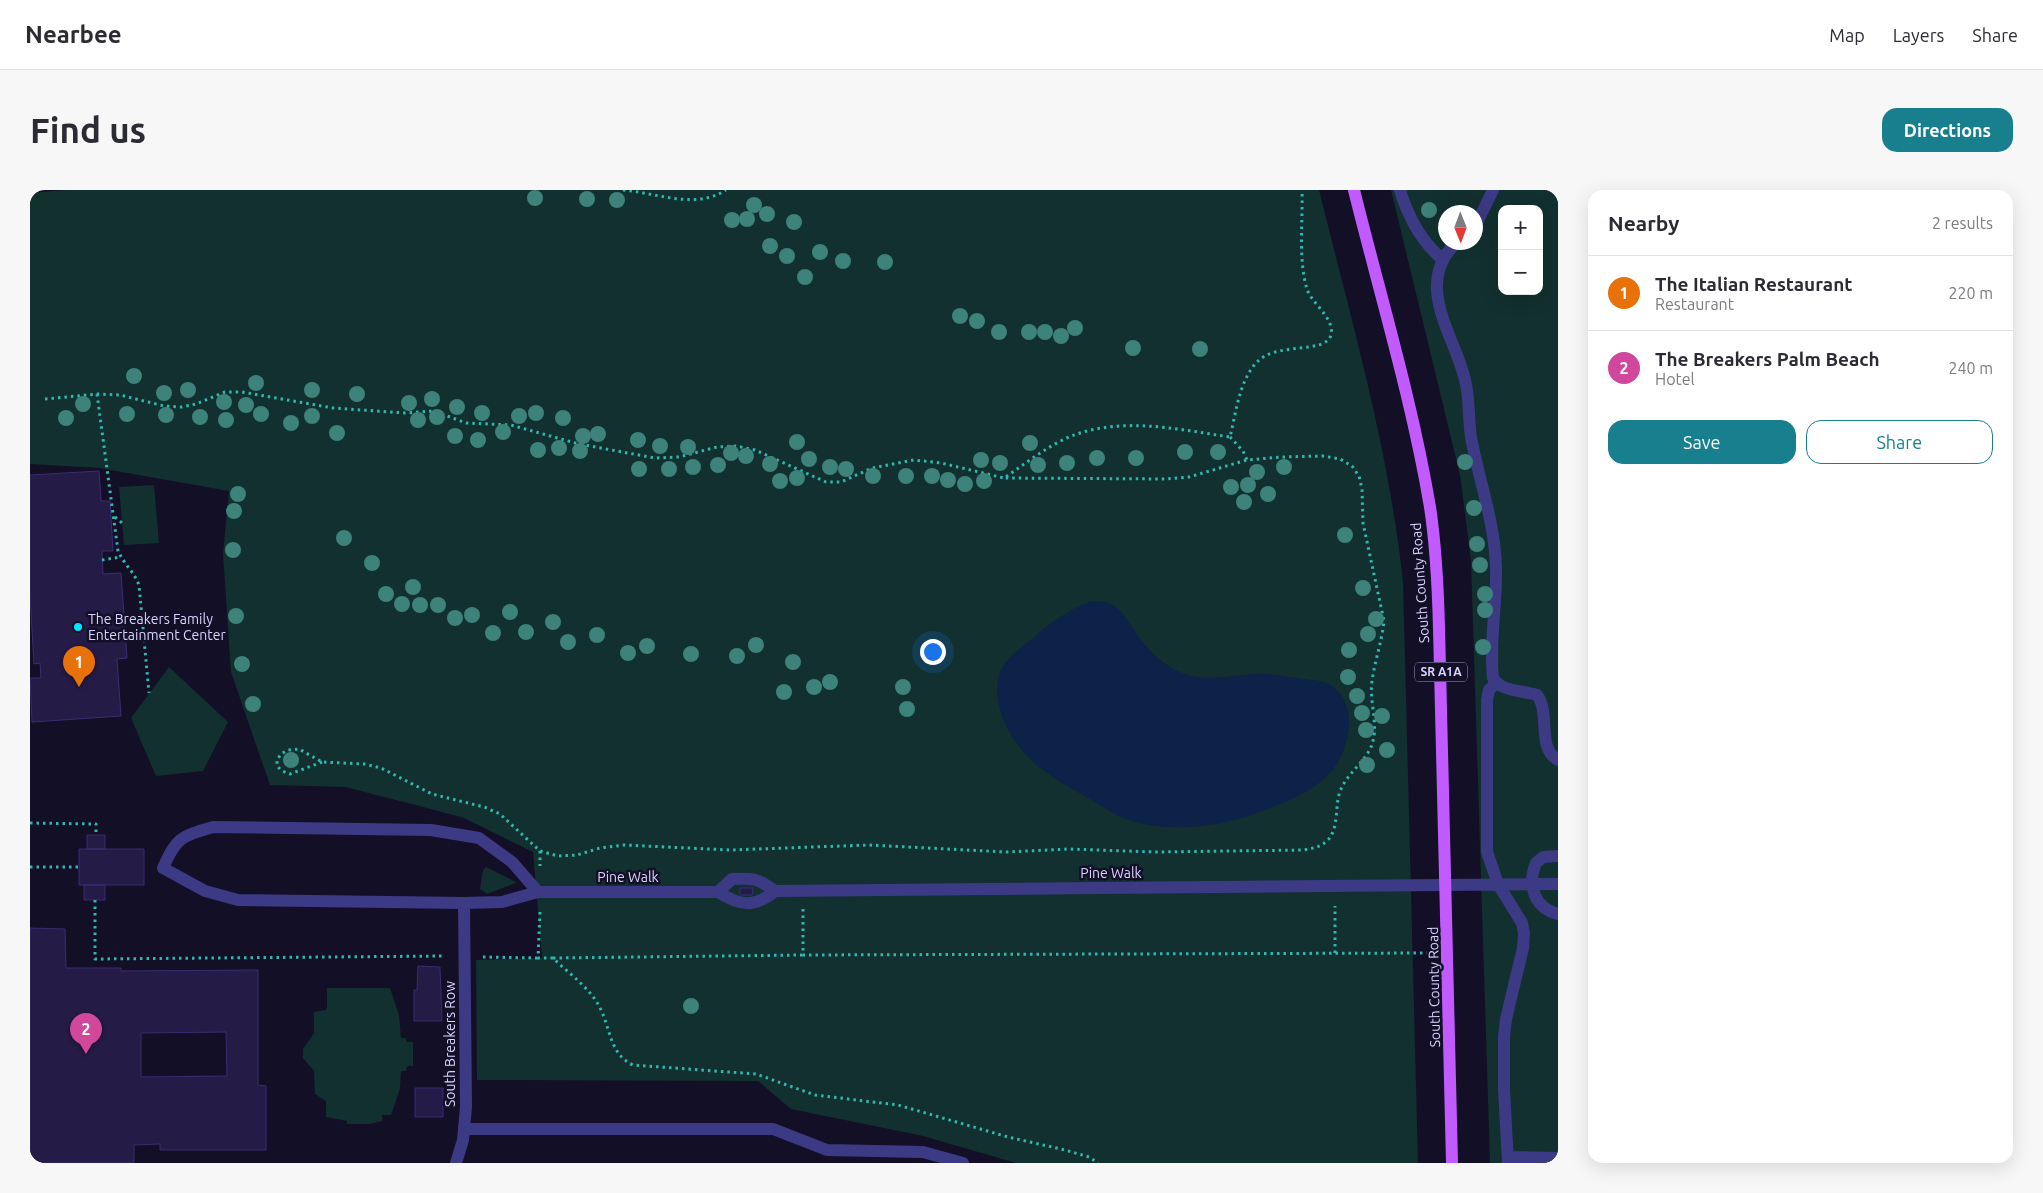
<!DOCTYPE html>
<meta charset="utf-8">
<style>
:root{--surface:#fff;--page:#f7f7f7;--text:#2b2b33;--muted:#7c7c81;--line:#e1e1e2;--accent:#187f8f}
body{margin:0;font-family:Ubuntu,sans-serif;background:var(--page);color:var(--text)}
.controls{position:absolute;right:15px;top:15px;display:grid;overflow:hidden;border-radius:10px;box-shadow:0 5px 20px #0002}
.controls button{width:45px;height:45px;display:grid;place-items:center;padding:0;border:0;border-bottom:1px solid var(--line);background:var(--surface);color:var(--text);font:25px sans-serif}
.compass{position:absolute;left:1408px;top:15px;width:45px;height:45px;border-radius:50%;background:var(--surface);box-shadow:0 5px 20px #0002;rotate:179deg}
.you{position:absolute;left:902px;top:461px;width:18px;height:18px;margin:-12px;border:4px solid #fff;border-radius:50%;background:#1a73e8;box-shadow:0 0 0 8px #1a73e833}
.badge{display:grid;place-items:center;width:32px;height:32px;border-radius:50%;background:var(--accent);color:#fff;font-size:16px;font-weight:700}
.pin{position:absolute;translate:-50% -41px;filter:drop-shadow(0 1px 2px #0008)}
.pin::after{content:'';position:absolute;top:26px;width:18px;height:15px;background:inherit;clip-path:polygon(0 0,100% 0,50% 100%)}
.list{margin:0;padding:0;list-style:none}
h2{display:flex;justify-content:space-between;align-items:center;height:65px;margin:0;padding:0 20px;font-size:21px}
h2 small{font-size:16px;font-weight:400;color:var(--muted)}
.list li{display:grid;grid-template-columns:32px 1fr auto;gap:15px;align-items:center;box-sizing:border-box;height:75px;padding:0 20px;border-top:1px solid var(--line)}
.list b{display:block;font-size:19px;white-space:nowrap}
.list p{margin:0;font-size:16px;white-space:nowrap;color:var(--muted)}
.list em{font-size:16px;font-style:normal;color:var(--muted)}
.actions{display:flex;gap:10px;padding:15px 20px}
.actions a{flex:1;padding:11px 0;border:1px solid var(--accent);border-radius:15px;text-align:center;font-size:18px;color:var(--accent)}
.actions .main{background:var(--accent);color:#fff}
.map{position:relative;flex:none;width:1528px;height:973px;overflow:hidden;border-radius:15px}
header{display:flex;align-items:center;gap:30px;box-sizing:border-box;height:70px;padding:0 25px;background:var(--surface);border-bottom:1px solid var(--line)}
header strong{font-size:24px}
nav{display:flex;gap:28px;margin-inline-start:auto;font-size:18px}
.intro{display:flex;align-items:center;justify-content:space-between;box-sizing:border-box;height:120px;padding:0 30px}
h1{margin:0;font-size:35px}
.button{padding:12px 22px;border-radius:15px;background:var(--accent);color:#fff;font-size:18px;font-weight:700}
main{display:flex;gap:30px;padding:0 30px}
aside{flex:1;background:var(--surface);border-radius:15px;box-shadow:0 5px 20px #0002}
.map>svg:first-child{display:block}
</style>
<header>
<strong>Nearbee</strong>
<nav><a>Map</a><a>Layers</a><a>Share</a></nav>
</header>
<div class="intro"><h1>Find us</h1><a class="button">Directions</a></div>
<main>
<div class="map">
<svg width="1528" height="973" viewBox="0 0 1528 973">
<rect width="100%" height="100%" fill="#130f26"/>
<!-- green -->
<path fill="#12302f" fill-rule="evenodd" d="M 36,0 L 1289,0 C 1321,129 1359,259 1373,392 L 1388,973 L 986,973 L 893,946 L 761,919 L 728,891 L 447,890 L 446,770 L 512,768 L 503,662 L 434,628 L 401,619 L 315,597 L 240,595 L 201,482 L 193,364 L 199,301 L 69,278 L 0,274 L 0,3 Z
M 1361,0 L 1528,0 L 1528,973 L 1460,973 L 1441,370 L 1430,285 ZM 1472,19 L 1509,19 L 1509,101 L 1472,101 ZM 1416,22 L 1446,22 L 1446,52 L 1416,52 Z
M 124,295 L 129,353 L 94,355 L 89,297 Z
M 139,477 L 198,532 L 173,581 L 126,586 L 101,528 Z
M 456,677 L 484,691 L 486,693 L 457,704 L 450,699 L 453,680 Z
M 297,798 L 360,798 L 369,825 L 371,848 L 376,848 L 377,852 L 383,852 L 383,876 L 377,876 L 376,881 L 371,881 L 370,899 L 361,925 L 352,925 L 352,931 L 340,934 L 317,934 L 317,931 L 296,927 L 296,911 L 285,904 L 284,881 L 273,868 L 273,859 L 284,843 L 284,822 L 296,820 L 297,817 Z"/>
<!-- water -->
<path fill="#0c2248" d="M 1061,411 C 1092,410 1095,429 1111,450 C 1122,464 1134,475 1150,482 C 1174,493 1202,485 1227,484 C 1242,483 1257,487 1273,489 C 1283,490 1295,490 1303,497 C 1330,517 1319,563 1299,584 C 1286,598 1266,608 1248,615 C 1203,635 1144,646 1096,629 C 1083,624 1071,616 1060,609 C 1039,597 1016,585 999,568 C 979,549 961,513 969,485 C 973,470 992,457 1003,448 C 1021,432 1038,420 1061,411 Z"/>
<!-- building -->
<path fill="#241b47" stroke="#3b2d73" fill-rule="evenodd" d="M 69,281 L 71,311 L 80,311 L 83,361 L 72,361 L 73,384 L 91,383 L 97,468 L 87,469 L 91,526 L 2,532 L 0,488 L 11,488 L 10,473 L 4,474 L 0,405 L 0,285 Z
M 57,645 L 75,645 L 75,659 L 57,659 Z
M 49,659 L 114,659 L 114,695 L 49,695 Z
M 54,695 L 75,695 L 75,710 L 54,710 Z
M 710,698 L 723,698 L 722,705 L 710,705 Z
M 0,738 L 35,739 L 36,778 L 91,778 L 91,781 L 228,780 L 228,895 L 236,896 L 236,960 L 130,960 L 130,954 L 104,955 L 104,973 L 0,973 ZM 196,842 L 197,886 L 111,887 L 111,843 Z
M 388,776 L 410,777 L 412,831 L 384,831 L 384,800 L 387,800 Z
M 385,898 L 413,898 L 413,927 L 385,927 Z"/>
<g fill="none" stroke-linecap="round" stroke-linejoin="round">
<!-- path -->
<path stroke="#2fb8b0" stroke-width="3" stroke-dasharray="2.5 4" stroke-linecap="butt" d="M 593,0 C 628,3 665,20 696,0
M 67,204 L 88,361 C 94,374 104,382 109,395 L 119,503
M 15,209 L 67,204 L 90,205 L 134,216 L 152,217 L 166,214 L 195,202 L 212,202 L 303,218 L 375,223 L 404,221 L 436,233 L 481,235 L 549,254 L 625,268 L 649,267 L 687,257 L 706,256 L 725,260 L 796,292 L 811,292 L 842,278 L 884,270 L 911,273 L 974,288 C 995,274 1016,257 1039,247 C 1091,226 1146,239 1200,247 C 1206,223 1209,192 1226,173 C 1245,151 1295,165 1301,145 C 1305,128 1281,113 1277,99 C 1268,70 1273,30 1272,0
M 1200,247 L 1213,261 L 1217,270
M 85,327 L 92,333
M 72,370 L 91,367
M 292,572 L 260,584 L 252,581 L 247,576 L 247,570 L 251,564 L 258,560 L 269,559 L 292,572 L 334,574 L 351,578 L 402,604 L 454,617 L 470,624 L 510,661 L 528,666 L 547,665 L 570,658 L 594,655 L 700,660 L 839,655 L 976,662 L 1039,659 L 1125,662 L 1274,660 C 1283,658 1291,657 1298,650 C 1310,636 1304,614 1311,599 C 1319,581 1339,569 1343,551 C 1348,531 1339,511 1342,491 C 1345,470 1352,451 1354,431 L 1333,333 L 1332,299 L 1329,286 L 1322,276 L 1310,269 L 1293,266 L 1252,267 L 1217,270 L 1159,287 L 1135,289 L 974,288
M 0,633 L 66,634 L 66,645
M 510,661 L 510,676
M 0,677 L 49,677
M 65,710 L 65,769 L 415,766
M 773,719 L 773,765 L 1398,763
M 510,722 L 508,768 L 523,768 C 539,784 562,799 571,820 C 581,841 580,864 603,875 L 726,884 L 785,905 L 868,915 L 978,947 L 1035,960 L 1059,967 L 1068,973
M 1305,763 L 1305,716
M 453,767 L 508,768
M 523,768 L 773,765"/>
<!-- minor -->
<path stroke="#3d3a85" stroke-width="12" d="M 1370,0 C 1378,27 1392,52 1413,70
M 1446,35 L 1463,0
M 1427,52 C 1382,93 1425,146 1435,190 C 1440,209 1438,228 1441,247 C 1449,291 1465,333 1466,378 C 1467,414 1459,451 1463,488 C 1471,502 1492,500 1507,505 C 1521,523 1506,558 1528,570
M 1466,493 L 1459,500 L 1457,510 L 1457,662 L 1468,694 L 1492,733 L 1494,743 L 1493,758 L 1476,829 L 1474,847 L 1474,899 L 1478,973
M 1528,666 L 1513,667 L 1506,673 C 1497,695 1504,718 1528,724
M 745,701 L 1528,694
M 508,702 L 482,672 L 449,648 L 401,640 L 183,637 C 152,646 146,647 133,678 L 175,701 L 208,710 L 434,713 L 472,712 L 508,702 L 688,702
M 688,702 L 702,689 C 724,688 727,688 745,701
M 688,702 C 710,716 724,718 745,701
M 434,939 L 743,939 L 797,960 L 893,962 L 933,973
M 1478,967 L 1528,968
M 426,973 L 433,950 L 436,917 L 434,713"/>
<!-- major -->
<path stroke="#c25bff" stroke-width="12" d="M 1324,0 C 1350,105 1382,210 1400,317 C 1406,357 1408,398 1409,438 L 1422,973"/>
</g>
<!-- trees -->
<g fill="#3d827b">
<circle cx="505" cy="8" r="8"/>
<circle cx="557" cy="9" r="8"/>
<circle cx="587" cy="10" r="8"/>
<circle cx="724" cy="15" r="8"/>
<circle cx="1399" cy="20" r="8"/>
<circle cx="737" cy="24" r="8"/>
<circle cx="717" cy="29" r="8"/>
<circle cx="702" cy="30" r="8"/>
<circle cx="764" cy="32" r="8"/>
<circle cx="740" cy="56" r="8"/>
<circle cx="790" cy="62" r="8"/>
<circle cx="757" cy="66" r="8"/>
<circle cx="813" cy="71" r="8"/>
<circle cx="855" cy="72" r="8"/>
<circle cx="775" cy="87" r="8"/>
<circle cx="930" cy="126" r="8"/>
<circle cx="947" cy="131" r="8"/>
<circle cx="1045" cy="138" r="8"/>
<circle cx="969" cy="142" r="8"/>
<circle cx="999" cy="142" r="8"/>
<circle cx="1015" cy="142" r="8"/>
<circle cx="1031" cy="146" r="8"/>
<circle cx="1103" cy="158" r="8"/>
<circle cx="1170" cy="159" r="8"/>
<circle cx="104" cy="186" r="8"/>
<circle cx="226" cy="193" r="8"/>
<circle cx="158" cy="200" r="8"/>
<circle cx="282" cy="200" r="8"/>
<circle cx="134" cy="203" r="8"/>
<circle cx="327" cy="204" r="8"/>
<circle cx="402" cy="209" r="8"/>
<circle cx="194" cy="212" r="8"/>
<circle cx="379" cy="213" r="8"/>
<circle cx="53" cy="214" r="8"/>
<circle cx="216" cy="215" r="8"/>
<circle cx="427" cy="217" r="8"/>
<circle cx="452" cy="223" r="8"/>
<circle cx="506" cy="223" r="8"/>
<circle cx="97" cy="224" r="8"/>
<circle cx="231" cy="224" r="8"/>
<circle cx="136" cy="225" r="8"/>
<circle cx="282" cy="226" r="8"/>
<circle cx="489" cy="226" r="8"/>
<circle cx="170" cy="227" r="8"/>
<circle cx="407" cy="227" r="8"/>
<circle cx="36" cy="228" r="8"/>
<circle cx="533" cy="228" r="8"/>
<circle cx="196" cy="230" r="8"/>
<circle cx="388" cy="230" r="8"/>
<circle cx="261" cy="233" r="8"/>
<circle cx="473" cy="242" r="8"/>
<circle cx="307" cy="243" r="8"/>
<circle cx="568" cy="244" r="8"/>
<circle cx="425" cy="246" r="8"/>
<circle cx="553" cy="246" r="8"/>
<circle cx="448" cy="250" r="8"/>
<circle cx="608" cy="250" r="8"/>
<circle cx="767" cy="252" r="8"/>
<circle cx="1000" cy="253" r="8"/>
<circle cx="630" cy="256" r="8"/>
<circle cx="658" cy="257" r="8"/>
<circle cx="529" cy="258" r="8"/>
<circle cx="508" cy="260" r="8"/>
<circle cx="550" cy="261" r="8"/>
<circle cx="1155" cy="262" r="8"/>
<circle cx="1188" cy="262" r="8"/>
<circle cx="701" cy="263" r="8"/>
<circle cx="716" cy="266" r="8"/>
<circle cx="1067" cy="268" r="8"/>
<circle cx="1106" cy="268" r="8"/>
<circle cx="779" cy="269" r="8"/>
<circle cx="951" cy="270" r="8"/>
<circle cx="1435" cy="272" r="8"/>
<circle cx="970" cy="273" r="8"/>
<circle cx="1037" cy="273" r="8"/>
<circle cx="740" cy="274" r="8"/>
<circle cx="688" cy="275" r="8"/>
<circle cx="1008" cy="275" r="8"/>
<circle cx="663" cy="277" r="8"/>
<circle cx="800" cy="277" r="8"/>
<circle cx="1254" cy="277" r="8"/>
<circle cx="609" cy="279" r="8"/>
<circle cx="639" cy="279" r="8"/>
<circle cx="816" cy="279" r="8"/>
<circle cx="1227" cy="282" r="8"/>
<circle cx="843" cy="286" r="8"/>
<circle cx="876" cy="286" r="8"/>
<circle cx="902" cy="286" r="8"/>
<circle cx="767" cy="288" r="8"/>
<circle cx="918" cy="290" r="8"/>
<circle cx="750" cy="291" r="8"/>
<circle cx="954" cy="291" r="8"/>
<circle cx="935" cy="294" r="8"/>
<circle cx="1218" cy="295" r="8"/>
<circle cx="1201" cy="297" r="8"/>
<circle cx="208" cy="304" r="8"/>
<circle cx="1238" cy="304" r="8"/>
<circle cx="1214" cy="312" r="8"/>
<circle cx="1444" cy="318" r="8"/>
<circle cx="204" cy="321" r="8"/>
<circle cx="1315" cy="345" r="8"/>
<circle cx="314" cy="348" r="8"/>
<circle cx="1447" cy="354" r="8"/>
<circle cx="203" cy="360" r="8"/>
<circle cx="342" cy="373" r="8"/>
<circle cx="1450" cy="375" r="8"/>
<circle cx="383" cy="397" r="8"/>
<circle cx="1333" cy="398" r="8"/>
<circle cx="356" cy="404" r="8"/>
<circle cx="1455" cy="404" r="8"/>
<circle cx="372" cy="414" r="8"/>
<circle cx="390" cy="415" r="8"/>
<circle cx="408" cy="415" r="8"/>
<circle cx="1455" cy="420" r="8"/>
<circle cx="480" cy="422" r="8"/>
<circle cx="442" cy="425" r="8"/>
<circle cx="206" cy="426" r="8"/>
<circle cx="425" cy="428" r="8"/>
<circle cx="1346" cy="429" r="8"/>
<circle cx="523" cy="432" r="8"/>
<circle cx="496" cy="442" r="8"/>
<circle cx="463" cy="443" r="8"/>
<circle cx="1338" cy="444" r="8"/>
<circle cx="567" cy="445" r="8"/>
<circle cx="538" cy="452" r="8"/>
<circle cx="726" cy="455" r="8"/>
<circle cx="617" cy="456" r="8"/>
<circle cx="1453" cy="457" r="8"/>
<circle cx="1319" cy="460" r="8"/>
<circle cx="598" cy="463" r="8"/>
<circle cx="661" cy="464" r="8"/>
<circle cx="707" cy="466" r="8"/>
<circle cx="763" cy="472" r="8"/>
<circle cx="212" cy="474" r="8"/>
<circle cx="1318" cy="487" r="8"/>
<circle cx="800" cy="492" r="8"/>
<circle cx="784" cy="497" r="8"/>
<circle cx="873" cy="497" r="8"/>
<circle cx="754" cy="502" r="8"/>
<circle cx="1327" cy="506" r="8"/>
<circle cx="223" cy="514" r="8"/>
<circle cx="877" cy="519" r="8"/>
<circle cx="1332" cy="523" r="8"/>
<circle cx="1352" cy="526" r="8"/>
<circle cx="1336" cy="540" r="8"/>
<circle cx="1357" cy="560" r="8"/>
<circle cx="261" cy="570" r="8"/>
<circle cx="1337" cy="575" r="8"/>
<circle cx="661" cy="816" r="8"/>
</g>
<!-- markers -->
<circle fill="#00e5ff" stroke="#130f26" stroke-width="2" cx="48" cy="437" r="5"/>
<g text-anchor="middle" stroke-width="5" stroke-linejoin="round" paint-order="stroke">
<!-- shield labels -->
<rect fill="#130f26" stroke="#9e99be" stroke-width="1" x="1385" y="472.5" width="52" height="19" rx="4"/>
<g font-size="12" font-weight="bold" fill="#d9d4ff">
<text x="1411" y="486">SR A1A</text>
</g>
<!-- street labels -->
<g font-size="14" fill="#d9d4ff" stroke="#130f26">
<text transform="translate(1390 393) rotate(-94)" y="5">South County Road</text>
<text x="1081" y="688">Pine Walk</text>
<text x="598" y="692">Pine Walk</text>
<text transform="translate(1404 797) rotate(-91)" y="5">South County Road</text>
<text transform="translate(420 854) rotate(-90)" y="5">South Breakers Row</text>
</g>
<!-- poi labels -->
<g font-size="14" fill="#d9d4ff" stroke="#130f26" text-anchor="start">
<text x="58" y="434">The Breakers Family<tspan x="58" dy="16">Entertainment Center</tspan></text>
</g>
</g>
</svg>
<div class="controls">
<button>+</button>
<button>−</button>
</div>
<svg class="compass" viewBox="-18 -18 36 36"><path d="M0-13l5 13h-10z" fill="#e53935"/><path d="M0 13l5-13h-10z" fill="#7c7c81"/></svg>
<div class="you"></div>
<div class="pin badge" style="left:49px;top:497px;background:#e8710a">1</div>
<div class="pin badge" style="left:56px;top:864px;background:#d1479c">2</div>
</div>
<aside>
<h2>Nearby<small>2 results</small></h2>
<ul class="list">
<li><span class="badge" style="background:#e8710a">1</span><div><b>The Italian Restaurant</b><p>Restaurant</p></div><em>220 m</em></li>
<li><span class="badge" style="background:#d1479c">2</span><div><b>The Breakers Palm Beach</b><p>Hotel</p></div><em>240 m</em></li>
</ul>
<div class="actions"><a class="main">Save</a><a>Share</a></div>
</aside>
</main>
